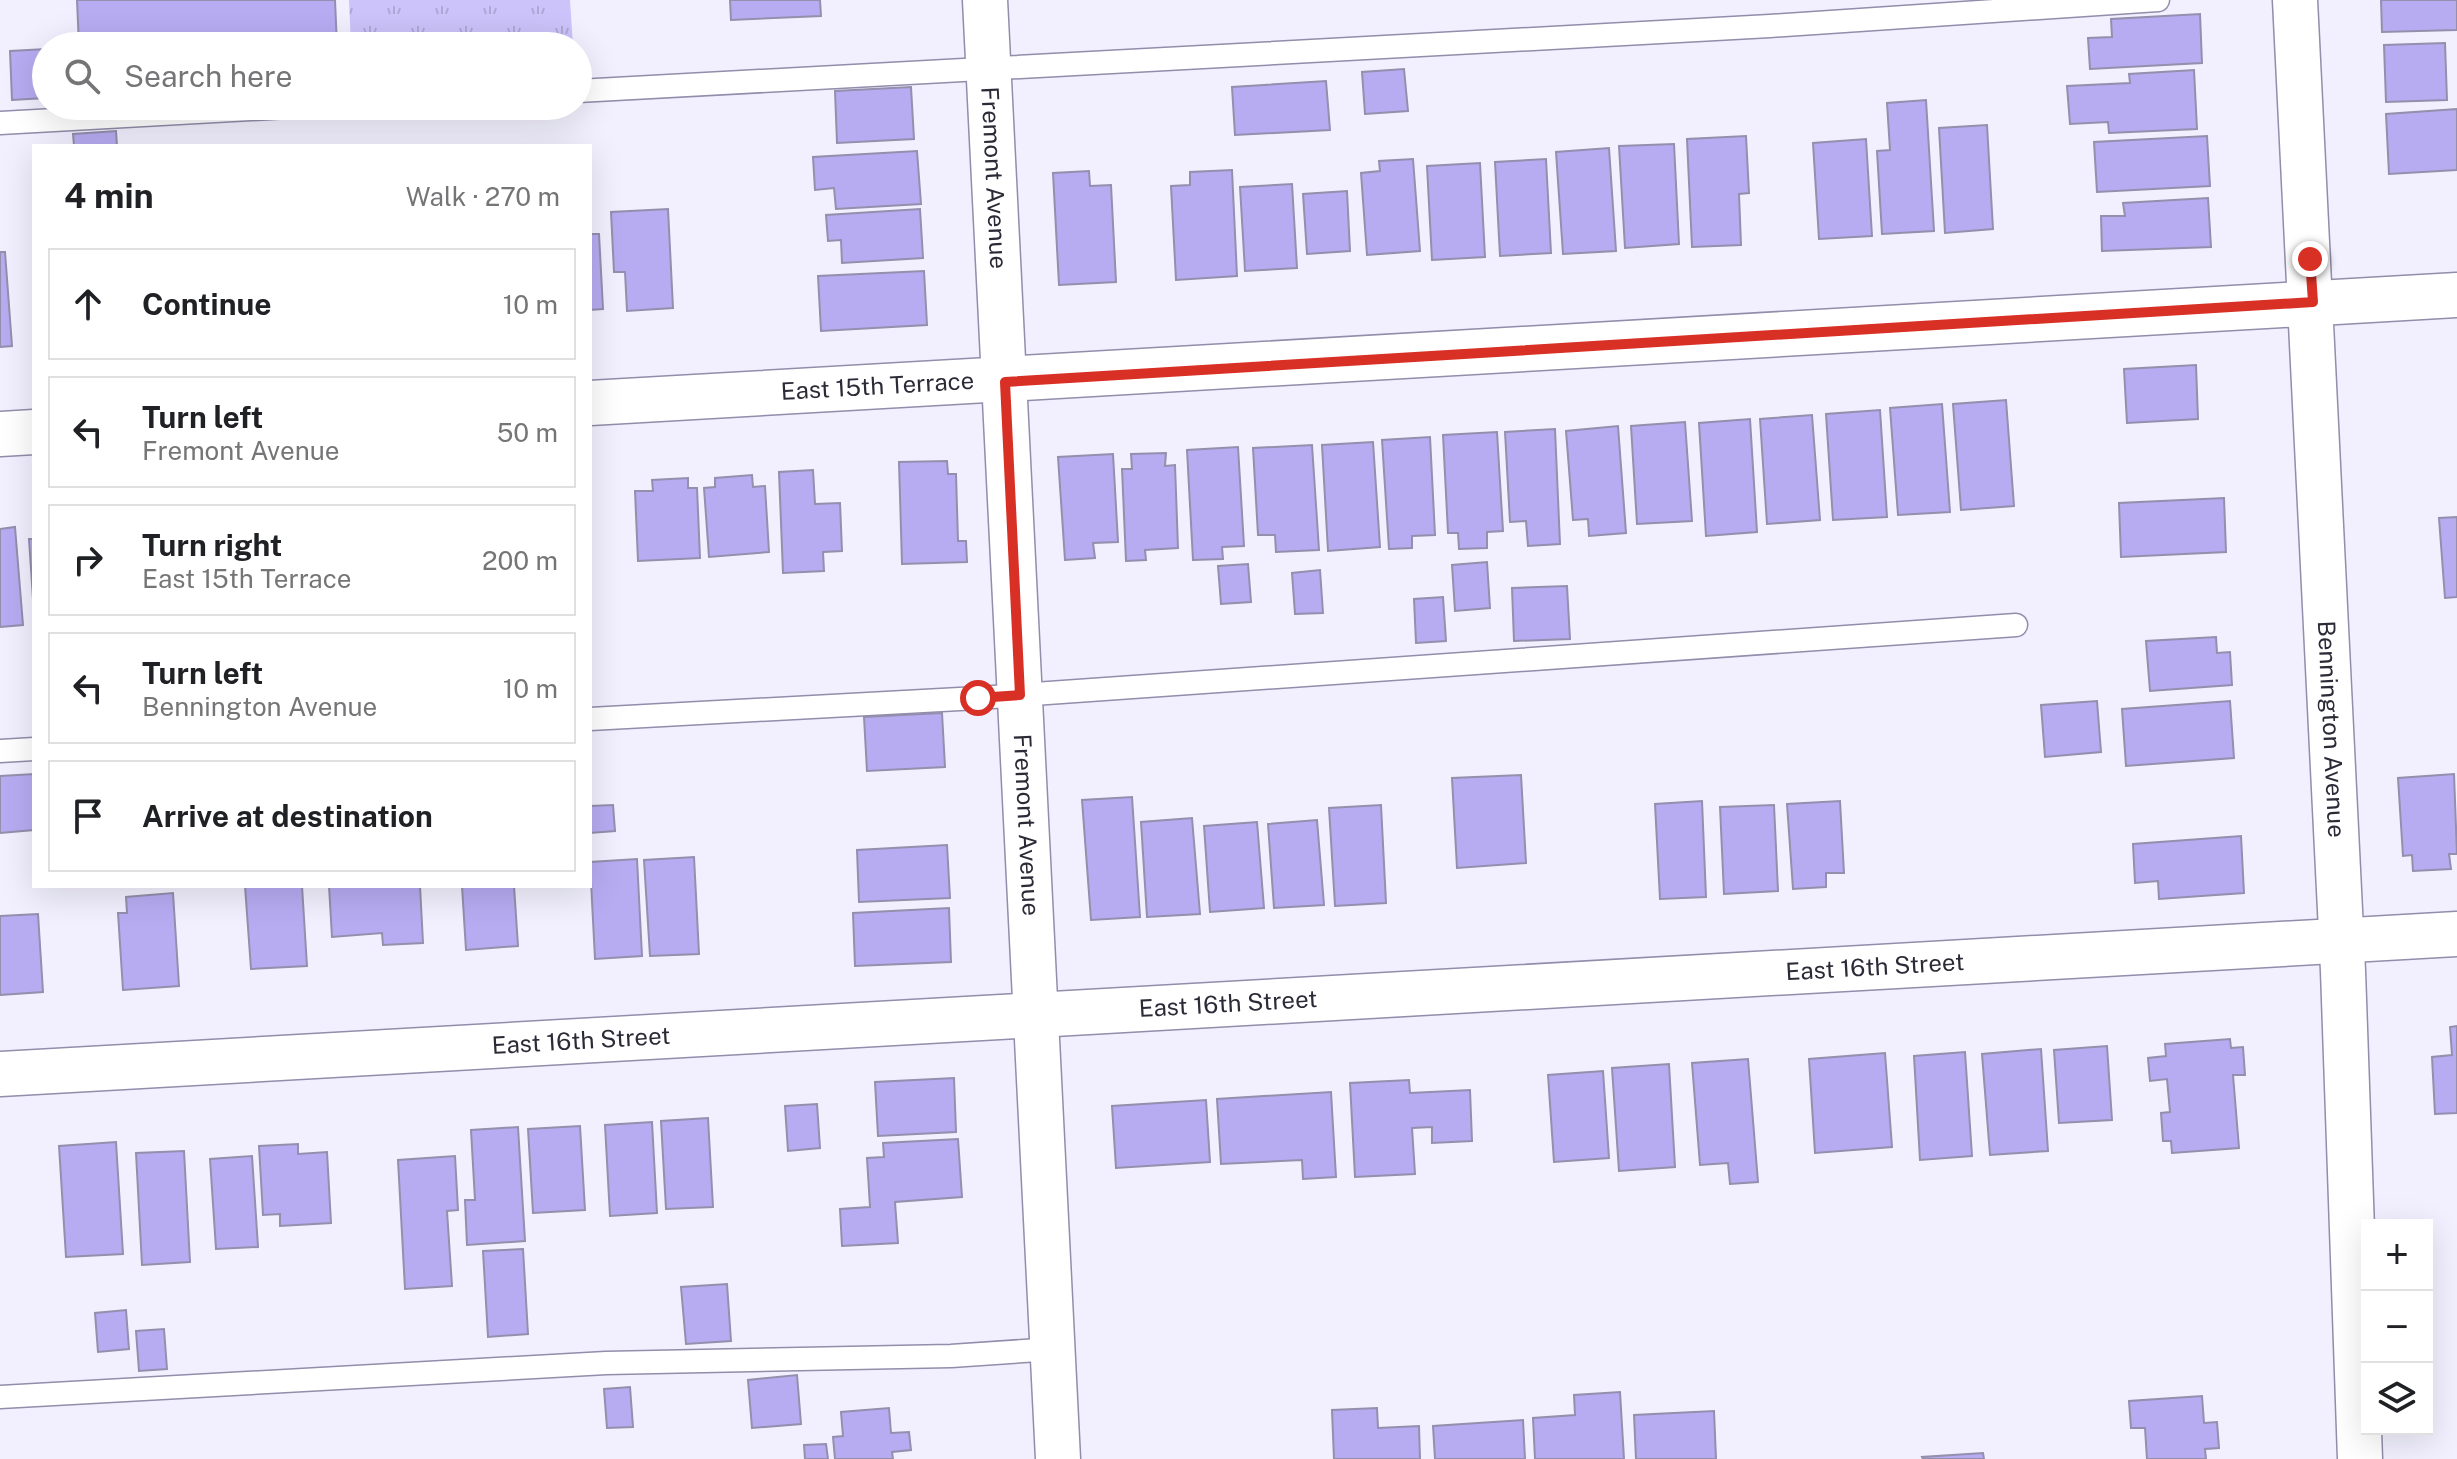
<!DOCTYPE html>
<meta charset="utf-8">
<style>
:root{--surface:#fff;--page:#f6f6f6;--text:#202124;--muted:#757577;--line:#e0e0e0}
body{margin:0;font-family:"Public Sans",sans-serif;background:var(--page);color:var(--text)}
.controls{position:absolute;right:24px;bottom:24px;display:grid;overflow:hidden;border-radius:0px;box-shadow:0 8px 32px #0002}
.controls button{width:72px;height:72px;display:grid;place-items:center;padding:0;border:0;border-bottom:2px solid var(--line);background:var(--surface);color:var(--text);font:40px sans-serif}
.stop{position:absolute;width:24px;height:24px;margin:-18px;border:6px solid #d93025;border-radius:50%;background:#fff}
.stop.end{background:#d93025;border-color:#fff;box-shadow:0 2px 8px #0008}
.list{margin:0;padding:0;list-style:none}
h2{display:flex;justify-content:space-between;align-items:center;height:104px;margin:0;padding:0 32px;font-size:34px}
h2 small{font-size:26px;font-weight:400;color:var(--muted)}
.list li{display:grid;grid-template-columns:52px 1fr auto;gap:24px;align-items:center;box-sizing:border-box;height:112px;margin:0 16px 16px;padding:0 16px;border:2px solid var(--line);border-radius:0px}
.list b{display:block;font-size:30px;white-space:nowrap}
.list p{margin:0;font-size:26px;white-space:nowrap;color:var(--muted)}
.list em{font-size:26px;font-style:normal;color:var(--muted)}
.icon{flex:none;width:44px;height:44px;fill:none;stroke:currentColor;stroke-width:2;stroke-linecap:round;stroke-linejoin:round}
.map{position:relative;flex:none;width:2457px;height:1459px;overflow:hidden}
.search{position:absolute;background:var(--surface);box-shadow:0 8px 32px #0002;left:32px;top:32px;width:560px;height:88px;display:flex;align-items:center;gap:20px;box-sizing:border-box;padding:0 28px;border-radius:44px;color:var(--muted);font-size:30px}
.panel{position:absolute;background:var(--surface);box-shadow:0 8px 32px #0002;left:32px;top:144px;width:560px;height:744px;border-radius:0px}
.map>svg:first-child{display:block}
</style>
<div class="map">
<svg width="2457" height="1459" viewBox="0 0 2457 1459">
<defs>
<pattern id="grass-tufts" width="24" height="20" patternUnits="userSpaceOnUse" patternTransform="scale(2)"><rect width="24" height="20" fill="#cbc3f9"/><path d="M3 7l-1-3M5 7V3M7 7l1-3M15 17l-1-3M17 17v-4M19 17l1-3" fill="none" stroke="#aea8d6"/></pattern>
</defs>
<rect width="100%" height="100%" fill="#f2f0fe"/>
<!-- grass -->
<path fill="url(#grass-tufts)" d="M 349,0 L 570,0 L 573,46 L 351,46 Z"/>
<!-- building -->
<path fill="#b7acf2" stroke="#938fad" stroke-width="2" d="M 77,0 L 335,0 L 337,46 L 79,46 Z
M 730,0 L 820,0 L 821,16 L 731,20 Z
M 2381,0 L 2457,0 L 2457,30 L 2382,32 Z
M 2200,14 L 2202,63 L 2090,69 L 2088,38 L 2112,37 L 2111,19 Z
M 2445,43 L 2447,100 L 2386,102 L 2384,45 Z
M 46,49 L 46,98 L 12,100 L 10,51 Z
M 1404,69 L 1408,111 L 1365,114 L 1362,72 Z
M 2194,70 L 2197,129 L 2109,133 L 2108,122 L 2070,124 L 2067,86 L 2130,83 L 2129,74 Z
M 1326,81 L 1330,130 L 1235,135 L 1232,87 Z
M 911,87 L 914,139 L 837,143 L 835,91 Z
M 1926,100 L 1934,231 L 1882,234 L 1877,151 L 1890,150 L 1887,103 Z
M 2457,109 L 2457,170 L 2389,174 L 2386,114 Z
M 1987,125 L 1993,229 L 1945,233 L 1939,128 Z
M 116,131 L 117,146 L 74,146 L 73,134 Z
M 1746,136 L 1749,193 L 1739,194 L 1741,245 L 1692,247 L 1687,139 Z
M 2207,136 L 2210,186 L 2097,192 L 2094,142 Z
M 1866,139 L 1872,236 L 1819,239 L 1813,143 Z
M 1674,144 L 1679,244 L 1625,248 L 1619,146 Z
M 1609,148 L 1616,251 L 1563,254 L 1556,152 Z
M 917,151 L 921,204 L 836,209 L 834,188 L 815,190 L 813,157 Z
M 1413,159 L 1420,251 L 1367,255 L 1361,173 L 1380,171 L 1379,161 Z
M 1546,159 L 1551,253 L 1500,256 L 1495,162 Z
M 1480,163 L 1485,257 L 1432,260 L 1427,166 Z
M 1232,170 L 1237,276 L 1176,280 L 1171,186 L 1190,185 L 1190,172 Z
M 1089,171 L 1090,186 L 1111,185 L 1116,282 L 1059,285 L 1053,173 Z
M 1292,184 L 1297,268 L 1245,271 L 1240,187 Z
M 1347,191 L 1350,251 L 1307,254 L 1303,194 Z
M 2208,198 L 2211,247 L 2102,251 L 2101,216 L 2125,216 L 2123,203 Z
M 668,209 L 673,308 L 627,311 L 625,272 L 614,272 L 611,212 Z
M 920,209 L 923,258 L 842,263 L 841,240 L 828,241 L 826,215 Z
M 590,234 L 599,234 L 603,309 L 590,310 Z
M 0,252 L 5,252 L 12,346 L 0,347 Z
M 924,271 L 927,325 L 821,331 L 818,276 Z
M 2196,365 L 2198,419 L 2127,423 L 2124,369 Z
M 2006,400 L 2014,506 L 1961,510 L 1953,404 Z
M 1942,404 L 1950,512 L 1898,515 L 1890,408 Z
M 1880,410 L 1887,517 L 1833,520 L 1826,414 Z
M 1812,415 L 1820,520 L 1767,524 L 1760,419 Z
M 1750,419 L 1757,532 L 1706,536 L 1699,423 Z
M 1685,422 L 1692,521 L 1637,524 L 1631,426 Z
M 1618,426 L 1626,533 L 1589,536 L 1588,519 L 1573,520 L 1566,431 Z
M 1555,429 L 1560,544 L 1528,546 L 1526,521 L 1510,522 L 1505,432 Z
M 1497,432 L 1503,531 L 1487,532 L 1487,548 L 1459,549 L 1458,533 L 1448,533 L 1443,435 Z
M 1430,437 L 1435,535 L 1412,536 L 1412,548 L 1389,549 L 1382,440 Z
M 1373,442 L 1380,547 L 1328,551 L 1322,445 Z
M 1312,445 L 1319,550 L 1276,552 L 1275,535 L 1258,535 L 1253,448 Z
M 1238,447 L 1244,546 L 1222,547 L 1223,559 L 1193,560 L 1187,450 Z
M 1166,453 L 1165,466 L 1175,465 L 1178,548 L 1145,550 L 1146,560 L 1126,561 L 1122,469 L 1132,469 L 1131,454 Z
M 1113,454 L 1118,542 L 1093,543 L 1095,558 L 1065,560 L 1058,457 Z
M 947,461 L 948,474 L 956,474 L 958,541 L 966,541 L 967,562 L 902,564 L 899,462 Z
M 813,470 L 815,504 L 840,503 L 842,551 L 823,552 L 824,571 L 783,573 L 779,472 Z
M 752,475 L 753,487 L 765,486 L 769,552 L 709,557 L 704,488 L 715,487 L 715,478 Z
M 688,478 L 688,488 L 697,488 L 700,558 L 638,561 L 635,491 L 653,491 L 652,480 Z
M 2224,498 L 2226,552 L 2121,557 L 2119,503 Z
M 2457,517 L 2457,597 L 2445,598 L 2439,518 Z
M 15,527 L 23,625 L 0,627 L 0,529 Z
M 29,539 L 34,539 L 34,614 Z
M 1487,562 L 1490,608 L 1455,611 L 1452,565 Z
M 1248,564 L 1251,602 L 1221,604 L 1218,566 Z
M 1320,570 L 1323,613 L 1295,614 L 1292,573 Z
M 1567,586 L 1570,639 L 1514,641 L 1512,588 Z
M 1443,597 L 1446,641 L 1416,643 L 1414,599 Z
M 2216,637 L 2217,653 L 2230,652 L 2232,685 L 2150,691 L 2146,641 Z
M 2097,701 L 2101,752 L 2045,757 L 2041,705 Z
M 2230,701 L 2234,758 L 2126,766 L 2122,709 Z
M 942,713 L 945,767 L 867,771 L 864,717 Z
M 34,774 L 34,830 L 0,833 L 0,776 Z
M 2454,774 L 2457,854 L 2449,854 L 2451,869 L 2413,871 L 2412,855 L 2403,856 L 2398,778 Z
M 1521,775 L 1526,863 L 1457,868 L 1452,778 Z
M 1132,797 L 1140,917 L 1091,920 L 1082,800 Z
M 1702,801 L 1706,897 L 1660,899 L 1655,804 Z
M 1840,801 L 1844,873 L 1826,873 L 1826,887 L 1793,889 L 1787,804 Z
M 613,805 L 615,831 L 590,833 L 590,806 Z
M 1381,805 L 1386,903 L 1335,906 L 1329,808 Z
M 1774,805 L 1778,891 L 1724,894 L 1720,807 Z
M 1192,818 L 1200,914 L 1147,917 L 1141,822 Z
M 1317,820 L 1324,905 L 1274,908 L 1268,824 Z
M 1257,822 L 1264,908 L 1210,912 L 1204,826 Z
M 2241,836 L 2244,893 L 2159,899 L 2158,881 L 2135,883 L 2133,844 Z
M 947,845 L 950,898 L 859,902 L 857,850 Z
M 694,857 L 699,954 L 650,956 L 644,860 Z
M 637,859 L 642,956 L 595,959 L 590,862 Z
M 245,886 L 302,886 L 307,966 L 251,969 Z
M 329,886 L 420,886 L 423,943 L 383,945 L 382,933 L 332,937 Z
M 462,886 L 514,886 L 518,946 L 466,950 Z
M 173,893 L 179,986 L 123,990 L 118,913 L 127,913 L 126,897 Z
M 949,908 L 951,962 L 855,966 L 853,913 Z
M 38,914 L 43,992 L 0,995 L 0,916 Z
M 2457,1026 L 2457,1113 L 2435,1114 L 2432,1057 L 2452,1055 L 2450,1027 Z
M 2230,1039 L 2231,1048 L 2243,1047 L 2245,1075 L 2233,1075 L 2239,1148 L 2172,1153 L 2171,1141 L 2163,1141 L 2161,1113 L 2170,1112 L 2167,1079 L 2150,1081 L 2148,1058 L 2166,1056 L 2165,1044 Z
M 2107,1046 L 2112,1120 L 2059,1123 L 2054,1050 Z
M 2041,1049 L 2048,1151 L 1990,1155 L 1982,1054 Z
M 1965,1052 L 1972,1156 L 1920,1160 L 1914,1056 Z
M 1885,1053 L 1892,1147 L 1815,1153 L 1809,1059 Z
M 1748,1059 L 1758,1182 L 1730,1184 L 1728,1163 L 1700,1165 L 1692,1063 Z
M 1669,1064 L 1675,1167 L 1619,1171 L 1612,1068 Z
M 1603,1071 L 1609,1158 L 1554,1162 L 1548,1075 Z
M 954,1078 L 956,1132 L 878,1136 L 875,1082 Z
M 1409,1080 L 1410,1093 L 1470,1090 L 1472,1141 L 1432,1143 L 1432,1127 L 1412,1128 L 1415,1174 L 1355,1177 L 1350,1083 Z
M 1331,1092 L 1336,1177 L 1303,1179 L 1302,1160 L 1221,1164 L 1217,1099 Z
M 1206,1100 L 1210,1162 L 1116,1168 L 1112,1106 Z
M 817,1104 L 820,1148 L 788,1151 L 785,1106 Z
M 708,1118 L 713,1207 L 666,1209 L 661,1121 Z
M 652,1122 L 657,1213 L 610,1216 L 605,1125 Z
M 580,1126 L 585,1210 L 533,1213 L 528,1129 Z
M 518,1127 L 525,1241 L 467,1245 L 465,1200 L 475,1200 L 471,1130 Z
M 958,1139 L 962,1197 L 895,1202 L 898,1243 L 842,1246 L 840,1209 L 870,1207 L 867,1158 L 884,1157 L 883,1143 Z
M 116,1142 L 123,1254 L 66,1257 L 59,1146 Z
M 298,1144 L 298,1154 L 327,1152 L 331,1223 L 280,1226 L 280,1214 L 263,1215 L 259,1146 Z
M 184,1151 L 190,1262 L 142,1265 L 136,1153 Z
M 252,1156 L 258,1247 L 216,1249 L 210,1159 Z
M 455,1156 L 458,1210 L 447,1211 L 452,1286 L 405,1289 L 398,1160 Z
M 523,1249 L 528,1334 L 488,1337 L 483,1251 Z
M 727,1284 L 731,1341 L 686,1344 L 681,1287 Z
M 126,1310 L 129,1349 L 98,1352 L 95,1313 Z
M 164,1329 L 167,1369 L 139,1371 L 136,1331 Z
M 797,1375 L 801,1424 L 752,1428 L 748,1380 Z
M 630,1387 L 633,1427 L 607,1428 L 604,1389 Z
M 1620,1392 L 1624,1459 L 1535,1459 L 1533,1418 L 1575,1415 L 1574,1395 Z
M 2202,1396 L 2204,1423 L 2217,1422 L 2219,1448 L 2205,1449 L 2206,1459 L 2147,1459 L 2145,1428 L 2131,1428 L 2129,1401 Z
M 889,1408 L 891,1433 L 909,1432 L 911,1450 L 892,1452 L 893,1459 L 835,1459 L 833,1437 L 843,1436 L 841,1412 Z
M 1377,1408 L 1378,1428 L 1419,1426 L 1420,1459 L 1334,1459 L 1332,1410 Z
M 1714,1411 L 1716,1459 L 1636,1459 L 1634,1415 Z
M 1523,1420 L 1525,1459 L 1435,1459 L 1433,1426 Z
M 826,1444 L 828,1459 L 805,1459 L 804,1445 Z
M 1983,1453 L 1984,1459 L 1923,1459 L 1922,1457 Z"/>
<g fill="none" stroke-linecap="round" stroke-linejoin="round">
<!-- service casing -->
<g stroke="#918dab" stroke-width="25">
<path id="service" d="M 578,91 L 1770,26 L 2158,0
M 0,123 L 306,106
M 590,719 L 978,698 L 2016,625
M 0,751 L 34,749
M 0,1397 L 606,1363 L 951,1356 L 1053,1349"/>
</g>
<!-- minor casing -->
<g stroke="#918dab" stroke-width="47">
<g id="minor">
<path id="s1" d="M 985,0 L 1058,1459"/>
<path id="s2" d="M 590,403 L 2457,295"/>
<path d="M 0,434 L 34,432"/>
<path id="s3" d="M 0,1074 L 2457,934"/>
</g>
</g>
<!-- tertiary casing -->
<g stroke="#918dab" stroke-width="47">
<g id="tertiary">
<path id="s4" d="M 2295,0 L 2343,971 L 2360,1459"/>
</g>
</g>
<!-- service -->
<use href="#service" stroke="#fff" stroke-width="22"/>
<!-- minor -->
<use href="#minor" stroke="#fff" stroke-width="44"/>
<!-- tertiary -->
<use href="#tertiary" stroke="#fff" stroke-width="44"/>
</g>
<g fill="none" stroke-linecap="round" stroke-linejoin="round">
<!-- route -->
<path stroke="#d93025" stroke-width="10" d="M 978,698 L 1020,695 L 1005,382 L 2313,302 L 2310,259"/>
</g>
<g text-anchor="middle" stroke-width="6" stroke-linejoin="round" paint-order="stroke">
<!-- street labels -->
<g font-size="24" fill="#2c2a36" stroke="#f2f0fe">
<text dy="8" stroke="none"><textPath href="#s1" startOffset="178">Fremont Avenue</textPath></text>
<text dy="8" stroke="none"><textPath href="#s2" startOffset="288">East 15th Terrace</textPath></text>
<text dy="8" stroke="none"><textPath href="#s4" startOffset="730">Bennington Avenue</textPath></text>
<text dy="8" stroke="none"><textPath href="#s1" startOffset="826">Fremont Avenue</textPath></text>
<text dy="8" stroke="none"><textPath href="#s3" startOffset="1878">East 16th Street</textPath></text>
<text dy="8" stroke="none"><textPath href="#s3" startOffset="1230">East 16th Street</textPath></text>
<text dy="8" stroke="none"><textPath href="#s3" startOffset="582">East 16th Street</textPath></text>
</g>
</g>
</svg>
<div class="controls">
<button>+</button>
<button>−</button>
<button><svg class="icon" aria-label="layers" viewBox="0 0 24 24"><path d="M12 4l9 5-9 5-9-5zM3 14l9 5 9-5"/></svg></button>
</div>
<div class="stop" style="left:978px;top:698px"></div>
<div class="stop end" style="left:2310px;top:259px"></div>
<div class="search"><svg class="icon" aria-label="search" viewBox="0 0 24 24"><circle cx="10" cy="10" r="6"/><path d="M15 15l6 6"/></svg>Search here</div>
<section class="panel">
<h2>4 min<small>Walk · 270 m</small></h2>
<ul class="list">
<li><svg class="icon" aria-label="ahead" viewBox="0 0 24 24"><path d="M12 20V5M6 11l6-6 6 6"/></svg><div><b>Continue</b></div><em>10 m</em></li>
<li><svg class="icon" aria-label="left" viewBox="0 0 24 24"><path d="M17 20v-9H6M10 6l-5 5 5 5"/></svg><div><b>Turn left</b><p>Fremont Avenue</p></div><em>50 m</em></li>
<li><svg class="icon" aria-label="right" viewBox="0 0 24 24"><path d="M7 20v-9h11M14 6l5 5-5 5"/></svg><div><b>Turn right</b><p>East 15th Terrace</p></div><em>200 m</em></li>
<li><svg class="icon" aria-label="left" viewBox="0 0 24 24"><path d="M17 20v-9H6M10 6l-5 5 5 5"/></svg><div><b>Turn left</b><p>Bennington Avenue</p></div><em>10 m</em></li>
<li><svg class="icon" aria-label="arrive" viewBox="0 0 24 24"><path d="M6 21V4h12l-3 4 3 4H6"/></svg><div><b>Arrive at destination</b></div></li>
</ul>
</section>
</div>
